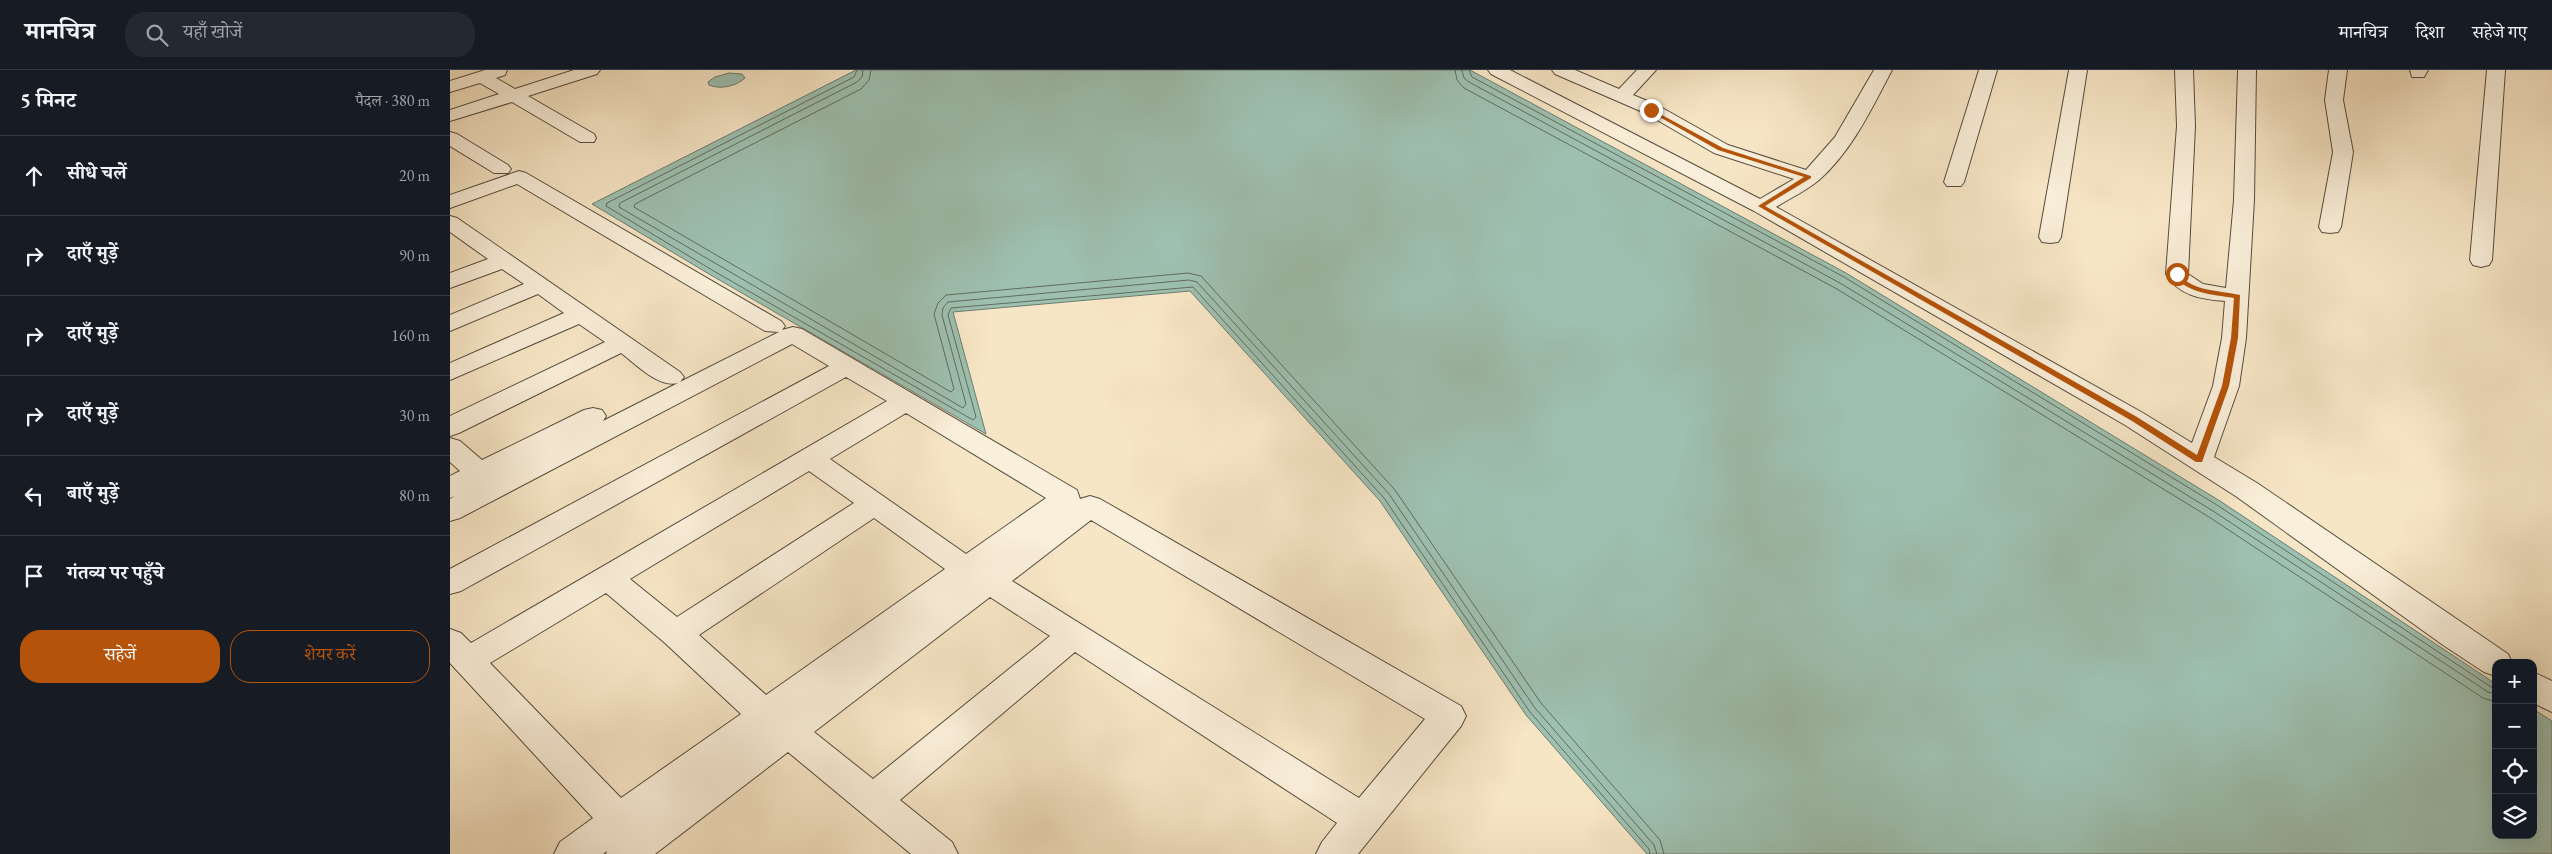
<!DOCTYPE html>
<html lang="hi">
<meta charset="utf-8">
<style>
:root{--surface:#171b24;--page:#242831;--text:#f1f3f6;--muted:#9ea1a6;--line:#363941;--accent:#b45309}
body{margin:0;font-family:"EB Garamond","Noto Serif Devanagari",serif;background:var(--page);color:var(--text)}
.controls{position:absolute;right:15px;bottom:15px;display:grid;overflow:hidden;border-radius:10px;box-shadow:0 5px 20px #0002}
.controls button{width:45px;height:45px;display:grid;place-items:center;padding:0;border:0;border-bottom:1px solid var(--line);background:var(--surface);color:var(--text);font:25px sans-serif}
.stop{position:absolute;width:15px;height:15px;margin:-11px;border:4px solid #b45309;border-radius:50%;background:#fff}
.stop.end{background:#b45309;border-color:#fff;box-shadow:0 1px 5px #0008}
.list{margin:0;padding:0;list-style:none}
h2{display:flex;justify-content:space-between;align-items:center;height:65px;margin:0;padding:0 20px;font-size:21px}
h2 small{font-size:16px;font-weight:400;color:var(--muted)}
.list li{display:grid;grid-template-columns:32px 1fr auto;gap:15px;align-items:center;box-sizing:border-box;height:80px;padding:0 20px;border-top:1px solid var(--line)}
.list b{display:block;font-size:19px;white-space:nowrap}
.list em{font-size:16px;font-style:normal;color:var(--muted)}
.actions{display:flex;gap:10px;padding:15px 20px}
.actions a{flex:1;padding:11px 0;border:1px solid var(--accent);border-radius:20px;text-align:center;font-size:18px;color:var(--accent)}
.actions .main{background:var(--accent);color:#fff}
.icon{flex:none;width:28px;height:28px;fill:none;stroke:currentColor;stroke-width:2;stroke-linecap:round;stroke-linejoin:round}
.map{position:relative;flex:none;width:2102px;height:784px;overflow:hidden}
header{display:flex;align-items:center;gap:30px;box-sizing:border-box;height:70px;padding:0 25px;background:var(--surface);border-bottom:1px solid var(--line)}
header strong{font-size:24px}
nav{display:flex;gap:28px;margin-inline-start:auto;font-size:18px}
.search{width:350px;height:45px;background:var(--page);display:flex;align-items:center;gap:12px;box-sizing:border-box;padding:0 18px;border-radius:20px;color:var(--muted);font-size:19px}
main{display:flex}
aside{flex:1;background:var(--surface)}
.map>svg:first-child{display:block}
</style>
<header>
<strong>मानचित्र</strong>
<div class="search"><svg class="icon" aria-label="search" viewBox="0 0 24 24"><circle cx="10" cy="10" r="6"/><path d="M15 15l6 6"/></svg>यहाँ खोजें</div>
<nav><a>मानचित्र</a><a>दिशा</a><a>सहेजे गए</a></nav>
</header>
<main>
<aside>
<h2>5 मिनट<small>पैदल · 380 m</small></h2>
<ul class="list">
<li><svg class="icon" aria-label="ahead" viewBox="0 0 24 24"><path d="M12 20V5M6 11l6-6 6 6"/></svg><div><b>सीधे चलें</b></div><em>20 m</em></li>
<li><svg class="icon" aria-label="right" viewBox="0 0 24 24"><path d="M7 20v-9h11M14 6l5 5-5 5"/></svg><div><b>दाएँ मुड़ें</b></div><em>90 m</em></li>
<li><svg class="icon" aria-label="right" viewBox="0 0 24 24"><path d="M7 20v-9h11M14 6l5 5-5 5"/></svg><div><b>दाएँ मुड़ें</b></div><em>160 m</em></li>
<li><svg class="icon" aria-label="right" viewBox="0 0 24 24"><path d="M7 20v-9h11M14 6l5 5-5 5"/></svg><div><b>दाएँ मुड़ें</b></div><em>30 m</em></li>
<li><svg class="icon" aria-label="left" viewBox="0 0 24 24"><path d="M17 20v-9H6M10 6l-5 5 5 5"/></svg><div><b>बाएँ मुड़ें</b></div><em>80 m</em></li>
<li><svg class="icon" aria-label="arrive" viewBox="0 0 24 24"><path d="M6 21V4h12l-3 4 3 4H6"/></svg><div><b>गंतव्य पर पहुँचे</b></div></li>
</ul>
<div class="actions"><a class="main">सहेजें</a><a>शेयर करें</a></div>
</aside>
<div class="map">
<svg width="2102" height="784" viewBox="0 0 2102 784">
<rect width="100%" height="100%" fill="#f7e6c6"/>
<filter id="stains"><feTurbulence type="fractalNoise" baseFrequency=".004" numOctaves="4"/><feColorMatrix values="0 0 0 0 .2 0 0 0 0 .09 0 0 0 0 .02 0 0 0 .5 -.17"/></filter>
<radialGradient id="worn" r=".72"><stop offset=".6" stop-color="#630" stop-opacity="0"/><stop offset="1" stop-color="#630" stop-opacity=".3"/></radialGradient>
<!-- water -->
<path fill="#9ec0b0" stroke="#6c7d70" d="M 406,0 L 1020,0 L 1396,203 L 1770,431 L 2046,614 L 2046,765 L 2083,765 L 2083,639 L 2102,651 L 2102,784 L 1197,784 L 1076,645 L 930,431 L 740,221 L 503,242 L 536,364 L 259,204 L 142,134 Z
M 279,3 L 292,4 L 295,8 C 287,16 270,20 259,15 L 258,12 L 265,7 Z"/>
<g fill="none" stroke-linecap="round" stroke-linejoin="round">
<!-- shore -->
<path stroke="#606c60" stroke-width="1" d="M 407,0 L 404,7 L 157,133 L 156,136 L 262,200 L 523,350 L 526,347 L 498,245 L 501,238 L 743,217 L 934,428 L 1080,642 L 1199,779 L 1200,784
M 413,0 L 412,7 L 407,12 L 170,133 L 169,137 L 513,338 L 516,334 L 492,245 L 493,238 L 498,232 L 739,210 L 747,212 L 939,424 L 1085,638 L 1204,775 L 1207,784
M 421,0 L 419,10 L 411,19 L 185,134 L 184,137 L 501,322 L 504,319 L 484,244 L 488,233 L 496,225 L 738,203 L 751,206 L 945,420 L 1091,633 L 1210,770 L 1214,784
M 1005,0 L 1007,10 L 1014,18 L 1387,219 L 1759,447 L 2033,628 L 2046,632
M 1012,0 L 1014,8 L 1019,12 L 1390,213 L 1763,441 L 2038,622 L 2046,624
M 1019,0 L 1022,7 L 1394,207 L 1767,435 L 2041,617 L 2046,618"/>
<!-- minor casing -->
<g stroke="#564c3d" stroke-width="2">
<path id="minor" d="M 35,0 L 57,0 L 55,5 L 46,8 L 65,19 L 124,0 L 150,0 L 147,4 L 78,26 L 144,64 L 146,68 L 144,72 L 130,72 L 62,32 L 0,51 L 0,40 L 49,24 L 30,13 L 0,22 L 0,11 Z
M 1038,0 L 1060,0 L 1310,129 L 1344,109 L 1264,83 L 1195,43 L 1105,4 L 1102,0 L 1125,0 L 1169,19 L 1187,0 L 1206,0 L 1183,25 L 1207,35 L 1278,75 L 1356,100 L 1385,67 L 1424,0 L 1442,0 C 1422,38 1402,81 1369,110 C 1356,121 1340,128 1326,137 L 1693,343 L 1742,373 L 1763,316 L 1772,268 L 1775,231 C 1751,229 1729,226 1716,204 L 1727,56 L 1725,0 L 1743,0 L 1745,56 L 1738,204 L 1753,214 L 1776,218 L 1784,130 L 1788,0 L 1806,0 L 1804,130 L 1796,268 L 1789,316 L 1764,387 L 1807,413 L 2058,584 L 2062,593 L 2046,593 L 2046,606 L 2034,602 L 1993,575 L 1787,427 L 1675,355 L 1304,141 L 1041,4 Z
M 1529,0 L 1547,0 L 1514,112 L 1511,116 L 1497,116 L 1494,112 Z
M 1619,0 L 1637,0 L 1611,167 L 1608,172 L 1600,173 L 1592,172 L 1589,167 Z
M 1879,0 L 1897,0 L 1893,30 L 1903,82 L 1891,157 L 1888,162 L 1880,163 L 1872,162 L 1869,157 L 1883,82 L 1875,30 Z
M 1960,0 L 1978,0 L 1974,7 L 1962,7 Z
M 2037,0 L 2055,0 L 2042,190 L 2039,195 L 2031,197 L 2023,195 L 2020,190 Z
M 0,62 L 7,64 L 58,95 L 61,99 L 58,103 L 44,103 L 0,76 Z
M 69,101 L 76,103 L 331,251 L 335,256 L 332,260 L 343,257 L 352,259 L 627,420 L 630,429 L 640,426 L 650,429 L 1011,636 L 1016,646 L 1011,656 L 908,784 L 866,784 L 872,772 L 887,753 L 625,582 L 450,730 L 502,772 L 508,784 L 461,784 L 338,682 L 205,784 L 156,784 L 157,781 L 153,784 L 104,784 L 110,772 L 143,748 L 0,593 L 0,559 L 11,563 L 21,573 L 437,331 L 396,307 L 11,521 L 0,524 L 0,499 L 379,296 L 342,274 L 10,448 L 0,451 L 0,429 L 5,426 L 0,428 L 0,406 L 10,401 L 0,392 L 0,368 L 10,371 L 32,390 L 134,340 L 143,338 L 152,340 L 156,346 L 153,351 L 228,313 C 208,318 186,294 171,283 L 9,363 L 0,366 L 0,346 L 155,272 L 129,254 L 0,310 L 0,293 L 114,243 L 88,224 L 0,261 L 0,245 L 74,214 L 52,199 L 0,218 L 0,203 L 38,189 L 0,162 L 0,146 L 7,148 L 230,302 L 234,307 L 230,312 L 329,262 L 315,261 L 67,114 L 0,138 L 0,125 ZM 456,343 L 596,428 L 516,484 L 380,389 ZM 359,401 L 404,433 L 227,547 L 180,509 ZM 424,448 L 495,499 L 316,625 L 249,565 ZM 641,450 L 975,649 L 909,728 L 562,511 ZM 156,523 L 215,573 L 291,644 L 171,728 L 40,593 ZM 540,527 L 600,566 L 423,709 L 364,662 Z
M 2083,602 L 2102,611 L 2102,642 L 2083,633 Z"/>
</g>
<!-- minor -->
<use href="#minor" fill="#faefda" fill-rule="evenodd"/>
</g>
<!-- route -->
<path fill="#b45309" d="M 1199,38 L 1273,78 L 1361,106 L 1361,108 L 1315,136 L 1687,347 L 1747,385 L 1772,316 L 1781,268 L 1784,228 C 1762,224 1736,224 1724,204 L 1729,203 C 1741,222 1769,220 1790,225 L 1788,268 L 1779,316 L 1752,392 L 1746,392 L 1682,351 L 1308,136 L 1354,107 L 1268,80 L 1199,41 Z"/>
<rect width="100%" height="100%" filter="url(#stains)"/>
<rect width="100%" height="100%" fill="url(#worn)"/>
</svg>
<div class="controls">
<button>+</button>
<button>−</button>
<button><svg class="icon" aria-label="locate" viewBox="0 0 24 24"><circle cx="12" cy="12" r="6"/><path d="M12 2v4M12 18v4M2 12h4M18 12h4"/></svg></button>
<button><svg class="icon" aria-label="layers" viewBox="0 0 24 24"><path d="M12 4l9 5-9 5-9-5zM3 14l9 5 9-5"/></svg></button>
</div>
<div class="stop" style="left:1727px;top:204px"></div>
<div class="stop end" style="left:1201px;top:40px"></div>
</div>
</main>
